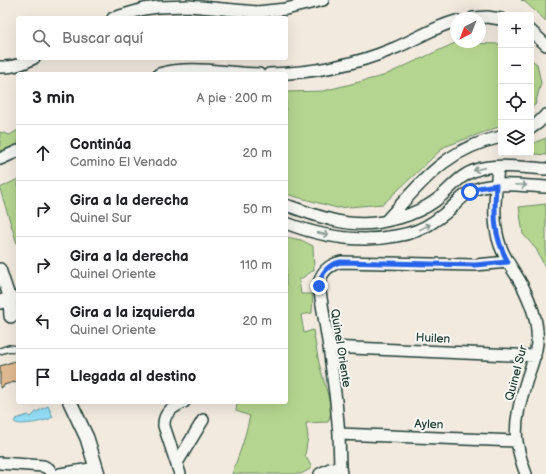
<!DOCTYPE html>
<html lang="es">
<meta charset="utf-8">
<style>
:root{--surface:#fff;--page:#f2f2f2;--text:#202124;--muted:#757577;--line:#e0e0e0}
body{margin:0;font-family:"Balsamiq Sans",sans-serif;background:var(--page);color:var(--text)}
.controls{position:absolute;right:12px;top:12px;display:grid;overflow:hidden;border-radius:4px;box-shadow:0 4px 16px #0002}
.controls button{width:36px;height:36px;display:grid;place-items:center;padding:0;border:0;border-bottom:1px solid var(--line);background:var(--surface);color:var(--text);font:20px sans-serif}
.compass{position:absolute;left:450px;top:12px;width:36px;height:36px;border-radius:50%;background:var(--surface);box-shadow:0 4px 16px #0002;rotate:222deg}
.stop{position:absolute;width:12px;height:12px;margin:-9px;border:3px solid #2563eb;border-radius:50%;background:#fff}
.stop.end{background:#2563eb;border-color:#fff;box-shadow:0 1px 4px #0008}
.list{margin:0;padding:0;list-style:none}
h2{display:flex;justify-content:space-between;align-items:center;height:52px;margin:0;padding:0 16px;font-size:17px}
h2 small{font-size:13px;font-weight:400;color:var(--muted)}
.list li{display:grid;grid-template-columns:26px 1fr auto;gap:12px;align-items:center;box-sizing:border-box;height:56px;padding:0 16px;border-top:1px solid var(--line)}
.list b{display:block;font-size:15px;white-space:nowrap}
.list p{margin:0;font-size:13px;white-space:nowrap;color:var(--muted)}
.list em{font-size:13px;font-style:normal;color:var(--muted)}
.icon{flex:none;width:22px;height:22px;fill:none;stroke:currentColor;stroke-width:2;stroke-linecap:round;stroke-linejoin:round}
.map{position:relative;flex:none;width:546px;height:474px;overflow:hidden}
.search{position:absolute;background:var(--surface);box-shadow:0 4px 16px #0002;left:16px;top:16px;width:272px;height:44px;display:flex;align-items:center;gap:10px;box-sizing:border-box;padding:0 14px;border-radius:4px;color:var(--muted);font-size:15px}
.panel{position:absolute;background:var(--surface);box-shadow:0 4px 16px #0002;left:16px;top:72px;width:272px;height:332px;border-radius:4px}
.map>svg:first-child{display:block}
</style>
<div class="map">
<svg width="546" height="474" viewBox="0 0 546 474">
<rect width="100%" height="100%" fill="#f2eadf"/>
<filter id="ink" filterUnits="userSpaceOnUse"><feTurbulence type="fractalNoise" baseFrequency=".025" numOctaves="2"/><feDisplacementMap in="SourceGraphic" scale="8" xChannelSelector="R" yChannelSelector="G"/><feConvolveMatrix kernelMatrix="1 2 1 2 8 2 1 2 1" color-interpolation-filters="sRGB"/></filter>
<g filter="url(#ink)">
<!-- green -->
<path fill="#b4d58f" stroke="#6a8962" d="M 521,0 L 546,0 L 546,21 L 524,1 Z
M 455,43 L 501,44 L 501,126 L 444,147 L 383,204 L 337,208 L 286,194 L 286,92 L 323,91 L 383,76 Z
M 531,60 L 537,64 L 541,83 L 535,105 L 531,107 Z
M 18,130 L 18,146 L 0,154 L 0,132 L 10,135 Z
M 546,138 L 546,155 L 535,154 L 531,151 L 531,146 L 536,142 Z
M 18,179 L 18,247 L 0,189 L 0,188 Z
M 546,204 L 546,269 L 536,249 L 523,234 L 519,207 Z
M 286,237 L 301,240 L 313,246 L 314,270 L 299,280 L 301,294 L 313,294 L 312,313 L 301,315 L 304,333 L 313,330 L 319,363 L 332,410 L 328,422 L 306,423 L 308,437 L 305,455 L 312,468 L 301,474 L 232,474 L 243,443 L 250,416 L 236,411 L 237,402 L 286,402 Z"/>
<!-- water -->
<path fill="#94def6" stroke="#659ea8" d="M 48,406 L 53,417 C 48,421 21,426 16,423 C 15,423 15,422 14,421 L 16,419 L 28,415 L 31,417 L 36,412 Z"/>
<!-- building -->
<path fill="#e1ba91" stroke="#1f3d34" d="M 18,360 L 18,381 L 14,383 L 14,382 L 4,385 L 4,386 L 0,388 L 0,366 Z"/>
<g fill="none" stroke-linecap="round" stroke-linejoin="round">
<!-- service casing -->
<g stroke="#1f3d34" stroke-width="8">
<path id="service" d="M 0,351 L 9,348 L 18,349"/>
</g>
<!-- minor casing -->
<g stroke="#1f3d34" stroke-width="14">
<path id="minor" d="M 113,18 L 144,9 L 158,7 L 189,6 L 257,12 L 286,9 L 323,0
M 473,18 L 487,17 L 501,19
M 531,31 L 546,45
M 0,67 C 13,68 23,64 34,58
M 159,74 C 191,65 225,73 259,74
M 269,74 C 312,73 355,65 395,48 C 415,40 434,27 456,21
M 531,128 L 538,123 L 546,115
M 0,159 L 18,151
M 498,167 C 496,193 491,220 500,245 C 505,260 515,272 522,285 C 529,299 536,316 537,331 C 539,348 532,363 527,379 C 521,398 514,421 517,442 C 519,453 522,464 526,474
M 286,205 C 314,215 344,227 375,223 C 383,222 391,220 399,218 C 412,214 424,209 435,201 C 449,191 459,175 476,170 C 494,163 527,168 546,169
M 386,221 C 423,181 445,149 501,137
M 286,223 C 322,237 359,243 396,236 C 409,234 422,230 433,222 C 439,218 445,214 450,209 C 459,201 467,191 479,188 C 500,182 524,186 546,187
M 0,269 L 10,299 L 18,297
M 329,347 L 535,356
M 339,434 L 517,441
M 0,463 L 43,466 L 49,469 L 52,474
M 177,463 L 203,420
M 60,474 L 96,468
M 180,474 L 164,426 C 163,413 173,407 184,402
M 320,474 L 330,469 L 340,467
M 341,474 L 340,467 L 339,434 L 336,401 L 329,347 L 319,286 C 320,273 328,265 341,262 L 475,265 L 508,262"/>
</g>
<!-- tertiary casing -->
<g stroke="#1f3d34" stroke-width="16">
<path id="tertiary" d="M 0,302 L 10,299 L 11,316
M 70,402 L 87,438 L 98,474"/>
</g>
<!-- service -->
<use href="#service" stroke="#f6f6f2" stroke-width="5.5"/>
<!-- minor -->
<use href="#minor" stroke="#f6f6f2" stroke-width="11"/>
<!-- tertiary -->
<use href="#tertiary" stroke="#f6f6f2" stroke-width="13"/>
</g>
<!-- one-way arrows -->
<defs><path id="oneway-shaft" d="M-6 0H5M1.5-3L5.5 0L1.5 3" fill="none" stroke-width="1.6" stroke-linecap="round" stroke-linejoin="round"/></defs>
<g stroke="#8a9a93">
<use href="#oneway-shaft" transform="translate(479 169) rotate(165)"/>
<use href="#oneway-shaft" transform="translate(521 185) rotate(3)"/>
<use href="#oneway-shaft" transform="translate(425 227) rotate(-26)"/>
<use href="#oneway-shaft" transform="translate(323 234) rotate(13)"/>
</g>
</g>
<g fill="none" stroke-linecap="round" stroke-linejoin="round" filter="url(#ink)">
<!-- route -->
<path stroke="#2563eb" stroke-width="5" d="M 319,286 C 321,273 327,265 340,262 L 475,265 L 508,262 C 493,235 494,216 496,185 L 478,188 L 470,192"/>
</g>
<g text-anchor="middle" stroke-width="4" stroke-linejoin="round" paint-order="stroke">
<!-- street labels -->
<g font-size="12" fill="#1f3d34" stroke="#f6f6f2">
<text transform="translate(433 338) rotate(3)" y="4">Huilen</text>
<text transform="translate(341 348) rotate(81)" y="4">Quinel Oriente</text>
<text transform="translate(516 373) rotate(-75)" y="4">Quinel Sur</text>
<text transform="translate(429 424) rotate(2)" y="4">Aylen</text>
</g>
</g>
</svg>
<div class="controls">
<button>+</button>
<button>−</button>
<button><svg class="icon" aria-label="locate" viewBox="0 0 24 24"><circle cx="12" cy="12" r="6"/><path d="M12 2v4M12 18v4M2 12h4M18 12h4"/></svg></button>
<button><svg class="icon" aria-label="layers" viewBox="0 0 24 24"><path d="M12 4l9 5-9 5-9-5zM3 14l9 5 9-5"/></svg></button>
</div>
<svg class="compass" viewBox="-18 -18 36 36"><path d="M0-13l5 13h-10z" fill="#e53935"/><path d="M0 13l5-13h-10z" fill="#757577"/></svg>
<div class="stop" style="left:470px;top:192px"></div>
<div class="stop end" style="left:319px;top:286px"></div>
<div class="search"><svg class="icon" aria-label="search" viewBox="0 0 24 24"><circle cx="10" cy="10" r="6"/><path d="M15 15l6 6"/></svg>Buscar aquí</div>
<section class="panel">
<h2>3 min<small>A pie · 200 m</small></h2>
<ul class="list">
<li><svg class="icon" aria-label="ahead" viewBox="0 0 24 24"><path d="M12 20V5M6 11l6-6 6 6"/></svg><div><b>Continúa</b><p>Camino El Venado</p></div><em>20 m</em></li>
<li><svg class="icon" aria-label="right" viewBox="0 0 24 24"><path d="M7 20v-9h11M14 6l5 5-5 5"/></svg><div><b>Gira a la derecha</b><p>Quinel Sur</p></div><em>50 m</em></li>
<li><svg class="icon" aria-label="right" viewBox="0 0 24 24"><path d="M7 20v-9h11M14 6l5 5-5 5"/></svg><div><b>Gira a la derecha</b><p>Quinel Oriente</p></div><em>110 m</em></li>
<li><svg class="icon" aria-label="left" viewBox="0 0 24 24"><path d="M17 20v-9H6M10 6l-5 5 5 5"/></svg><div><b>Gira a la izquierda</b><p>Quinel Oriente</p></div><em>20 m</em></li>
<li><svg class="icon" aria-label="arrive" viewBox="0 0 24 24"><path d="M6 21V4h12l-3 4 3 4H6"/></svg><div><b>Llegada al destino</b></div></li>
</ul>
</section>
</div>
